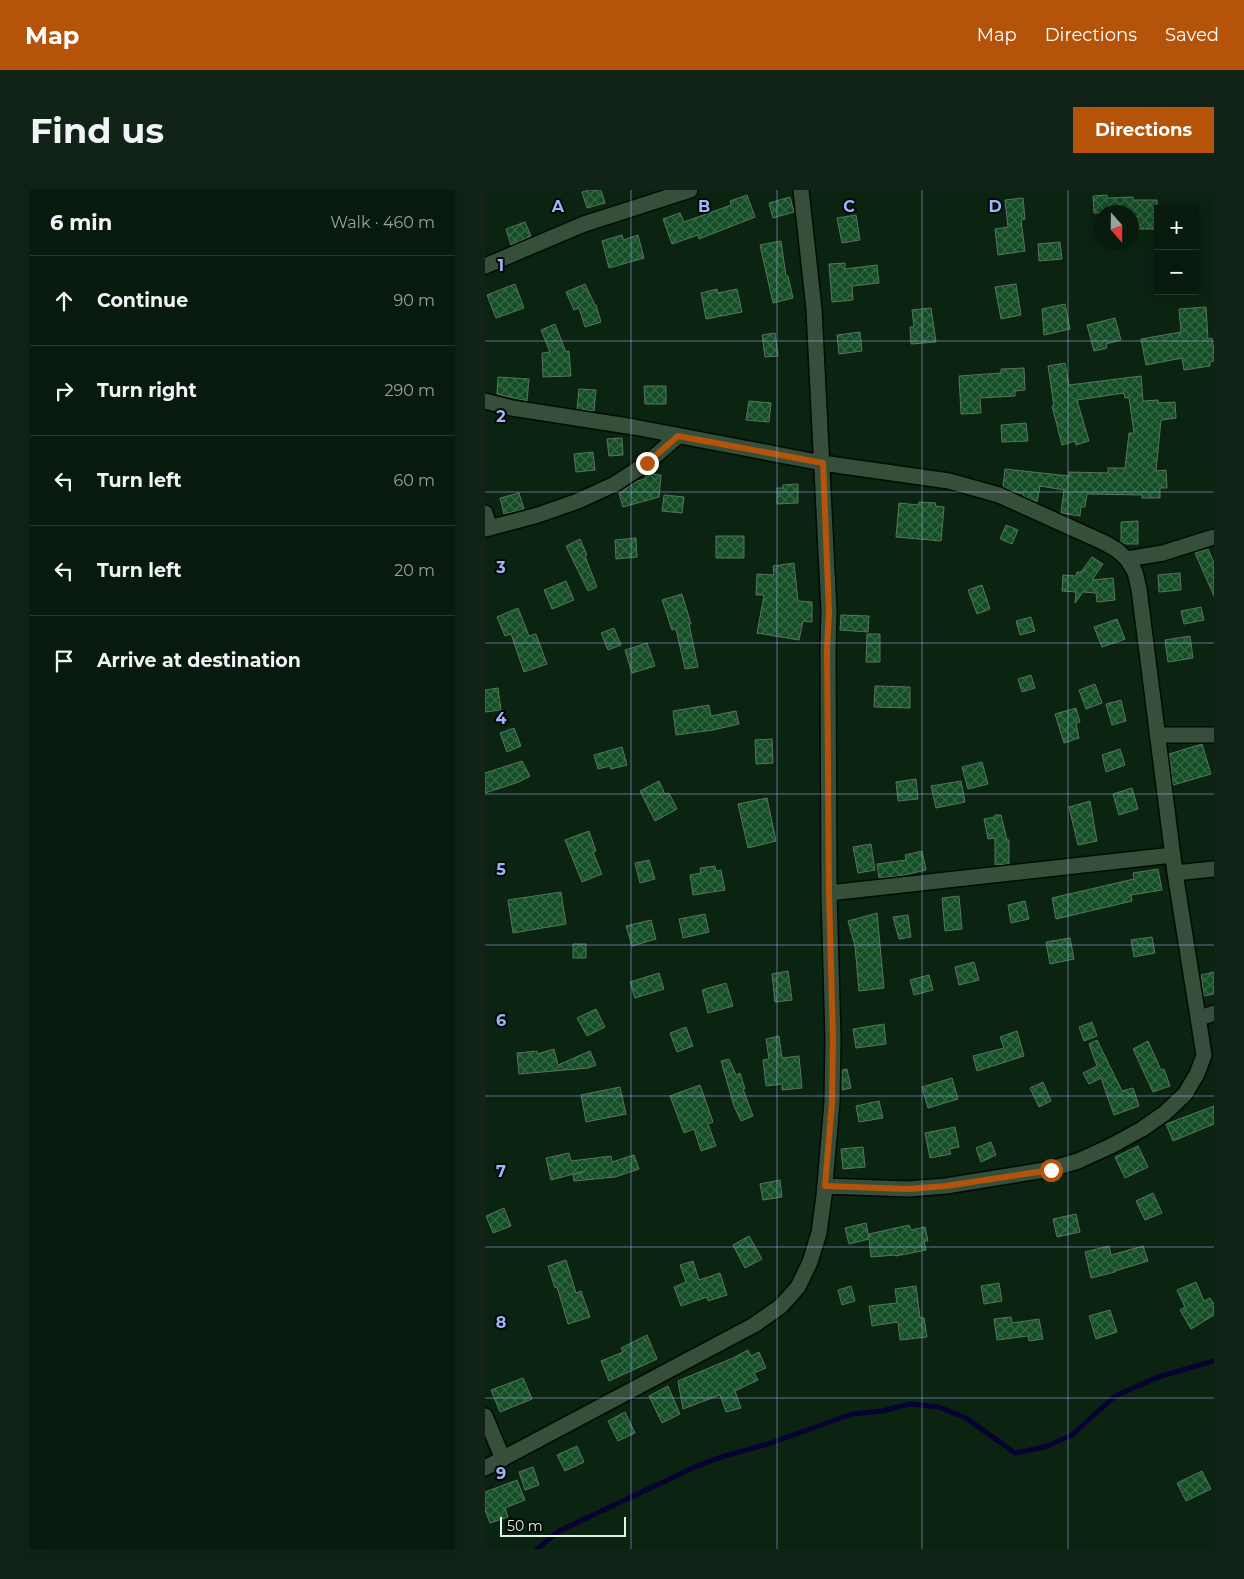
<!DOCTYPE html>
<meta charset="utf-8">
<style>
:root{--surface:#081a0d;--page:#112316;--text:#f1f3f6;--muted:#98a19d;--line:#29382e;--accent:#b45309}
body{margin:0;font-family:Montserrat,sans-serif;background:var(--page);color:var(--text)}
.controls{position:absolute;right:15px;top:15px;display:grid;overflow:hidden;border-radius:0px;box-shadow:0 2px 12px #0003}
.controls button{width:45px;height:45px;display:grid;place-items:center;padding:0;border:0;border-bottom:1px solid var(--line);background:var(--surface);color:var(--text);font:25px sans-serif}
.compass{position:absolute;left:609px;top:15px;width:45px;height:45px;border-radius:50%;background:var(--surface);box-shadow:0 2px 12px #0003;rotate:160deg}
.scale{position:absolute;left:15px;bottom:12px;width:126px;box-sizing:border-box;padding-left:5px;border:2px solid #e3f2e5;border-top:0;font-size:14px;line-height:18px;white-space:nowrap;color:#e3f2e5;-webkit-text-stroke:4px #030a04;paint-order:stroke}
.stop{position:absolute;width:15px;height:15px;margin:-11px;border:4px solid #b45309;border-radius:50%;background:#fff}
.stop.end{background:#b45309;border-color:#fff;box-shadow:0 1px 5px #0008}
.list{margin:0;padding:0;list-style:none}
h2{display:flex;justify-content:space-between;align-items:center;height:65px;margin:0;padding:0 20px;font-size:21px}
h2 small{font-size:16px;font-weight:400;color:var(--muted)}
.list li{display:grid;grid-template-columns:32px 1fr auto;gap:15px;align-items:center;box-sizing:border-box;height:90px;padding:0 20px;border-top:1px solid var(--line)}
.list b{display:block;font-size:19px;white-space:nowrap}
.list em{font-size:16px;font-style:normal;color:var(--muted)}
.icon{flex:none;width:28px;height:28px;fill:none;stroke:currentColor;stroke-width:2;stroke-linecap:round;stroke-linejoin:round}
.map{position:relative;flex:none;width:729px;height:1359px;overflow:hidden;border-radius:0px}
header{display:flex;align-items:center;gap:30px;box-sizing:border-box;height:70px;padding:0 25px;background:var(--accent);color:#fff}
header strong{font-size:24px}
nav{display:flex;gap:28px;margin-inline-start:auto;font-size:18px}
.intro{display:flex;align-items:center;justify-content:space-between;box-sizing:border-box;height:120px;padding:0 30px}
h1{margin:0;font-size:35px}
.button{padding:12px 22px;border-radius:0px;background:var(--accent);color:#fff;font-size:18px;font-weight:700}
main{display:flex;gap:30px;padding:0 30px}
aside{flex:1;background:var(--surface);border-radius:0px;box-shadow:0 2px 12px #0003}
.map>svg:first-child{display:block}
</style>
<header>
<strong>Map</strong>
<nav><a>Map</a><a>Directions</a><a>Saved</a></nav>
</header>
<div class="intro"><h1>Find us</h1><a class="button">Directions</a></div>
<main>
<aside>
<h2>6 min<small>Walk · 460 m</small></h2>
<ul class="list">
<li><svg class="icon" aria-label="ahead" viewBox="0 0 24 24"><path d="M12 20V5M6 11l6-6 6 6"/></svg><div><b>Continue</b></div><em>90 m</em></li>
<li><svg class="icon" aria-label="right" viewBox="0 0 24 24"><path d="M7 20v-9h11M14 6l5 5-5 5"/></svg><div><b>Turn right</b></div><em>290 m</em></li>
<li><svg class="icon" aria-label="left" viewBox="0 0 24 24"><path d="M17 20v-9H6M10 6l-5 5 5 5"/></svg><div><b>Turn left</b></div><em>60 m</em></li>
<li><svg class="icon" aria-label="left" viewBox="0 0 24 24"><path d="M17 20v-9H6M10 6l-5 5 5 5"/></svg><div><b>Turn left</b></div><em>20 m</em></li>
<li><svg class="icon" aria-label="arrive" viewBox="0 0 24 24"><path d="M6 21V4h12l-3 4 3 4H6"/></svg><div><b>Arrive at destination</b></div></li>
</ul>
</aside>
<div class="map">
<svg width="729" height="1359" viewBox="0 0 729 1359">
<defs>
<pattern id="building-cross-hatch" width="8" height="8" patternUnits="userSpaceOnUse" patternTransform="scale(1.25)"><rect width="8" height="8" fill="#144e26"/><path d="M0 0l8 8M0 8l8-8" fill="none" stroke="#366845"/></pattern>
</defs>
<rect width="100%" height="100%" fill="#0b2311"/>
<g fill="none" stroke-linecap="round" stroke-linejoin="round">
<!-- stream -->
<path stroke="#070231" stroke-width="5" d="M 52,1359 L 74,1341 L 210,1277 L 236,1267 L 283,1254 L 367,1224 L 397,1221 L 425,1214 L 454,1217 L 481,1228 L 530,1263 L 560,1257 L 587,1245 L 630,1206 L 673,1187 L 729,1171"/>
</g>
<!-- building -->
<path fill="url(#building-cross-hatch)" stroke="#59735d" d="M 104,0 L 116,0 L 120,13 L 102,18 L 97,2 Z
M 262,5 L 270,27 L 214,49 L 213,45 L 187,54 L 178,29 L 195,23 L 199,32 L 246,15 L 245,11 Z
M 622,5 L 622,8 L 648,7 L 648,10 L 672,10 L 672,39 L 653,39 L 653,27 L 646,27 L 646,22 L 609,23 L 608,6 Z
M 305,7 L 309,22 L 288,28 L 284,13 Z
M 538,8 L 540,29 L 536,30 L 540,61 L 513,65 L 510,39 L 523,37 L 520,10 Z
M 371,25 L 375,50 L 357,53 L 352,28 Z
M 40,32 L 46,46 L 26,55 L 21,39 Z
M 137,45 L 138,50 L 153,45 L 159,68 L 124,78 L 117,51 Z
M 296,51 L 301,86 L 303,86 L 308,108 L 288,113 L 275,55 Z
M 575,52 L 577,69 L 554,71 L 553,54 Z
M 360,73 L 360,79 L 392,75 L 394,93 L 367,96 L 368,110 L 347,112 L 344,74 Z
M 30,94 L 39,118 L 11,128 L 2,105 Z
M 100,94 L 110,115 L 111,115 L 116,132 L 100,137 L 94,118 L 89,120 L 81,102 Z
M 531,94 L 536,125 L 516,129 L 510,97 Z
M 232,99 L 233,103 L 252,99 L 257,122 L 221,129 L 216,103 Z
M 580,114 L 585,139 L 559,145 L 557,119 Z
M 721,117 L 723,149 L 727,148 L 729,162 L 729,171 L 725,172 L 725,176 L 699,180 L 697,168 L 661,175 L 656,149 L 696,142 L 694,119 Z
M 446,118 L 451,152 L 426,154 L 425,137 L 429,137 L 427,120 Z
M 630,128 L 636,150 L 621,154 L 622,158 L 609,161 L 602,135 Z
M 70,134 L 81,162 L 84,161 L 86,186 L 58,187 L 57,163 L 65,162 L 56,140 Z
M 375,142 L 377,161 L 354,164 L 352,145 Z
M 290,143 L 293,166 L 280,167 L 277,145 Z
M 580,173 L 584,195 L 656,186 L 658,211 L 673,210 L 673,213 L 690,212 L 691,228 L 676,230 L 671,281 L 681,280 L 682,298 L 675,298 L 675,308 L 657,308 L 657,305 L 602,304 L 600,317 L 596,317 L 595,326 L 576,323 L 579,300 L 555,296 L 552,312 L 538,306 L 539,304 L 533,303 L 518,297 L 520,279 L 584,286 L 584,282 L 623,283 L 623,278 L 640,278 L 644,243 L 649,243 L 644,208 L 640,208 L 639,203 L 592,210 L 604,251 L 591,255 L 590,251 L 577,255 L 567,216 L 569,216 L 563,176 Z
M 539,178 L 540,200 L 530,201 L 530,206 L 495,208 L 496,223 L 476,224 L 474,186 L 516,183 L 516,179 Z
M 13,187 L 44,189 L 42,211 L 12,204 Z
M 159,196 L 181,196 L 181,214 L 160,214 Z
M 94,199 L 111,200 L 109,221 L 92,219 Z
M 264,211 L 286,213 L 284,232 L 261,230 Z
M 541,233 L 543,251 L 517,252 L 516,235 Z
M 137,248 L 138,265 L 124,266 L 122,249 Z
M 108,262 L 110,280 L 91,282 L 89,264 Z
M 163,284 L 176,285 L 174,307 L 138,317 L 134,303 L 152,291 L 160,289 L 161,285 Z
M 313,294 L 313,313 L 292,314 L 292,298 L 298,298 L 298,295 Z
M 34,303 L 39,319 L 19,324 L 15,308 Z
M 179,305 L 199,307 L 197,323 L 177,321 Z
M 434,312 L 451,313 L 450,316 L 459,317 L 456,351 L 411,347 L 414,313 L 433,315 Z
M 653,331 L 653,354 L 640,354 L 636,352 L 636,332 Z
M 521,335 L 533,340 L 527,354 L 515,349 Z
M 231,346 L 259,346 L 259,368 L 231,368 Z
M 151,348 L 152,367 L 131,369 L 130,350 Z
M 95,349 L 102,365 L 100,366 L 112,397 L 103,401 L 81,356 Z
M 723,359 L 729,373 L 729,406 L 710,363 Z
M 607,367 L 618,374 L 607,390 L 628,388 L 630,410 L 612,412 L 611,403 L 598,402 L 590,413 L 591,402 L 577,401 L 578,385 L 591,386 L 592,382 L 596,382 Z
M 309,373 L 313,411 L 327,412 L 327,432 L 318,431 L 314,450 L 272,443 L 279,405 L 271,405 L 272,384 L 289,385 L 288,376 Z
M 695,383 L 696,400 L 674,402 L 673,385 Z
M 81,391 L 89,410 L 67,419 L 59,400 Z
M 497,395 L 505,419 L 492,424 L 483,400 Z
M 197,404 L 206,434 L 204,434 L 213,477 L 200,479 L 191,439 L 187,440 L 177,410 Z
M 716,417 L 719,430 L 699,434 L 696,421 Z
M 33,418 L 44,446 L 51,444 L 62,474 L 39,482 L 26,444 L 20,446 L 12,427 Z
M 356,425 L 384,426 L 383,442 L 355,440 Z
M 546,427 L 550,441 L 535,445 L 531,431 Z
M 632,429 L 640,449 L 617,457 L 609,437 Z
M 129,438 L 136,455 L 123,460 L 116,443 Z
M 382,444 L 395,444 L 395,472 L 381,472 Z
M 705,446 L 708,468 L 683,472 L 680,450 Z
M 162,453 L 170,476 L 147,483 L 140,460 Z
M 546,485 L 550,498 L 537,502 L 533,489 Z
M 610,494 L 617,513 L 601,519 L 594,500 Z
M 390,496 L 425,497 L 425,518 L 389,517 Z
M 13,498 L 16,520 L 0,522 L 0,500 Z
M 636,510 L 641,531 L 627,535 L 621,514 Z
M 224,515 L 226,526 L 251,521 L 254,534 L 228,540 L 191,545 L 188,521 Z
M 591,518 L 595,532 L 591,533 L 594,548 L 579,553 L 570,524 Z
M 29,538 L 36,556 L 22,562 L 15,543 Z
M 287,549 L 288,573 L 271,574 L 270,550 Z
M 717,554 L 726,584 L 688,595 L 684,564 Z
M 137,557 L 142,575 L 126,579 L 125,576 L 113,579 L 109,565 Z
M 635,559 L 640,575 L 621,582 L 617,565 Z
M 37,571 L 45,586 L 34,592 L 0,603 L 0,583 Z
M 497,572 L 503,594 L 483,599 L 477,577 Z
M 431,589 L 433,609 L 413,611 L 411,592 Z
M 174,591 L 180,604 L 184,603 L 192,619 L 170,631 L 155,601 Z
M 476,591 L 480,612 L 451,618 L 446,596 Z
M 647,598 L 653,619 L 634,625 L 628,604 Z
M 282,608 L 291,651 L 263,658 L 253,614 Z
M 605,611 L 612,651 L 593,655 L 584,617 Z
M 510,625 L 516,625 L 522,650 L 524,650 L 524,674 L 510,675 L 510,648 L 503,649 L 499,629 L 510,627 Z
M 104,641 L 111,661 L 108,662 L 117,684 L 97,692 L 80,650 Z
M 386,654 L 390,680 L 373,683 L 368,657 Z
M 437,661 L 441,680 L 415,686 L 394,688 L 392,674 L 421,670 L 420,665 Z
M 164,670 L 170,689 L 155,693 L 150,673 Z
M 230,676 L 231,681 L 236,680 L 240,700 L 208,705 L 205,685 L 216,683 L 215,678 Z
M 673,679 L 677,700 L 646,705 L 647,711 L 571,729 L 567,708 L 649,689 L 648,683 Z
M 76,702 L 81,734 L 28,743 L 23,710 Z
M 474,706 L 477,739 L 460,741 L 457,708 Z
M 540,711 L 544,729 L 526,733 L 523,715 Z
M 392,723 L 399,798 L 374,801 L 370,756 L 363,731 Z
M 220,724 L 224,742 L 198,748 L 194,729 Z
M 423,725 L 426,747 L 414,749 L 408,727 Z
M 166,730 L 171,749 L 147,756 L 141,736 Z
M 667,747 L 670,763 L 649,767 L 646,750 Z
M 585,748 L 589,769 L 565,774 L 561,752 Z
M 88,754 L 101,754 L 101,768 L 88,768 Z
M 489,772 L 494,790 L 474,795 L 470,777 Z
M 303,781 L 307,810 L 290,812 L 287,784 Z
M 729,782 L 729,804 L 719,806 L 716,785 Z
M 174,783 L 179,799 L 150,808 L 145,792 Z
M 444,785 L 448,800 L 429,805 L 425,790 Z
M 241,793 L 248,816 L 223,823 L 217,800 Z
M 111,819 L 120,837 L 102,846 L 92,828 Z
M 607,832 L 612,846 L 599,851 L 594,837 Z
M 399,834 L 401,854 L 371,858 L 368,839 Z
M 201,837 L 208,856 L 192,862 L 185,843 Z
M 532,841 L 539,866 L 492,881 L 488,866 L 519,858 L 515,847 Z
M 294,846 L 297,868 L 314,866 L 317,898 L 297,900 L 297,894 L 281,896 L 278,870 L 284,869 L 281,849 Z
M 612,850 L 637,901 L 648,898 L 654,916 L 629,925 L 616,888 L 604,894 L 598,883 L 612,876 L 604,854 Z
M 663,851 L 676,880 L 679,879 L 685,896 L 668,902 L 648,859 Z
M 69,859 L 73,875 L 105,861 L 111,875 L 103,878 L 34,884 L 32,863 L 52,861 L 52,864 Z
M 244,869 L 251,885 L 255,883 L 260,899 L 258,899 L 268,926 L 256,931 L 249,916 L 236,871 Z
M 362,879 L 366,898 L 357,900 L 357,880 Z
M 467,888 L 473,909 L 443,918 L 437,897 Z
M 558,892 L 566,911 L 554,917 L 545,898 Z
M 215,895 L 228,932 L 223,934 L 231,956 L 216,961 L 209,939 L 199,943 L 185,906 Z
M 135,897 L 141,924 L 101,932 L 96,905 Z
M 394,911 L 398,928 L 374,932 L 371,916 Z
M 729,916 L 729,934 L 688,951 L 681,934 Z
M 470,937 L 474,957 L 464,959 L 466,964 L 445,968 L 440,943 Z
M 506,952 L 511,965 L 496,972 L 491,958 Z
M 653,956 L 663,977 L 640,988 L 630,967 Z
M 378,957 L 380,977 L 358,979 L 356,959 Z
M 84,963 L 86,971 L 126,966 L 127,972 L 149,965 L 154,979 L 130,987 L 89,991 L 88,985 L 100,981 L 66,990 L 61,968 Z
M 295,990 L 297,1007 L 278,1010 L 275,994 Z
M 668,1003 L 677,1023 L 660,1030 L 651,1011 Z
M 19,1018 L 26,1036 L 8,1043 L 1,1026 Z
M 591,1024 L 595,1042 L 572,1047 L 568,1029 Z
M 381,1033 L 384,1048 L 384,1044 L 424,1035 L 426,1040 L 440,1037 L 443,1051 L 439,1051 L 441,1060 L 411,1066 L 410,1065 L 386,1067 L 384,1049 L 364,1054 L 360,1038 Z
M 264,1046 L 277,1069 L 260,1078 L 248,1055 Z
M 624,1056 L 626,1065 L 658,1056 L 663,1071 L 630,1081 L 630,1082 L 606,1088 L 600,1062 Z
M 81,1070 L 91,1103 L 96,1101 L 105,1127 L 83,1134 L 72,1097 L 70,1098 L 63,1076 Z
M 208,1071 L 214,1090 L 235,1083 L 242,1105 L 223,1111 L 222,1107 L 196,1116 L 189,1097 L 201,1092 L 195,1075 Z
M 711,1092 L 719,1111 L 725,1108 L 729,1114 L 729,1125 L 706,1139 L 695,1120 L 700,1117 L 692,1100 Z
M 514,1093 L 517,1111 L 499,1114 L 496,1096 Z
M 366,1096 L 370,1111 L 357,1115 L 353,1100 Z
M 431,1096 L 435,1128 L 439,1128 L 442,1147 L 415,1150 L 413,1132 L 387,1136 L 384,1116 L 412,1113 L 410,1099 Z
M 625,1120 L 632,1142 L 611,1149 L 604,1126 Z
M 526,1127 L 527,1133 L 554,1129 L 558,1149 L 544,1151 L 543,1146 L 512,1150 L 509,1129 Z
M 162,1145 L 172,1169 L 124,1191 L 116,1171 L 138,1162 L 136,1158 Z
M 263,1160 L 266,1166 L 274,1162 L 281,1178 L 269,1183 L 273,1190 L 250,1201 L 256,1218 L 241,1222 L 235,1205 L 198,1219 L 193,1191 L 248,1168 Z
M 38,1188 L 47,1209 L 15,1222 L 6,1200 Z
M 183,1196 L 195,1224 L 177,1233 L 164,1206 Z
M 140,1222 L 150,1243 L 133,1251 L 123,1231 Z
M 92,1256 L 99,1272 L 80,1281 L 72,1265 Z
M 48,1277 L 54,1295 L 40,1300 L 34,1282 Z
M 717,1281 L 726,1299 L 701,1311 L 692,1293 Z
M 32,1290 L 40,1310 L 20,1318 L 23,1327 L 5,1333 L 0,1320 L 0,1302 Z"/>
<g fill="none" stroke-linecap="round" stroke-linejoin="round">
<!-- minor casing -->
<g stroke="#000c01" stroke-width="18">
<path id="minor" d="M 0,76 L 99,34 L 205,0
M 0,211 L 27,218 L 149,237 L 337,273 L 464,291 L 514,305 L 620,353 L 632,360 L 642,369 L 650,382 L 654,399 L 690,683 L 719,865 L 712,884 L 700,904 L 680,923 L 657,939 L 626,956 L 593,971 L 566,979 L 461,996 L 423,999 L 340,996
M 0,323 L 5,338
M 0,339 L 53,325 L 93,311 L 130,294 L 162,273 L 193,246
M 642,369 L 678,363 L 729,347
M 672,545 L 729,545
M 690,683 L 729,679
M 344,703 L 688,665
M 713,829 L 729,823
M 0,1226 L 18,1269
M 0,1278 L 269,1135 L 296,1116 L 313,1097 L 325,1072 L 334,1043 L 339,1006 L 347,912 L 348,849 L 344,703 L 343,458 L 344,421 L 329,119 L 316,0"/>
</g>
<!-- minor -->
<use href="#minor" stroke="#364f3b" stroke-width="15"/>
</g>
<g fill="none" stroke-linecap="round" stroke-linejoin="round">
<!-- route -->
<path stroke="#b45309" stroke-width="6" d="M 162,273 L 193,246 L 338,273 L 344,421 L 342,458 L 344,703 L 348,849 L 347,912 L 340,996 L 423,999 L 461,996 L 566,980"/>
</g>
<!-- grid -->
<path fill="none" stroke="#a4b2fc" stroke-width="1" stroke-opacity="0.55" d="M 146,0 L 146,1359M 292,0 L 292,1359M 437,0 L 437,1359M 583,0 L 583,1359M 0,151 L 729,151M 0,302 L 729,302M 0,453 L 729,453M 0,604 L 729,604M 0,755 L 729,755M 0,906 L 729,906M 0,1057 L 729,1057M 0,1208 L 729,1208"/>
<g font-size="16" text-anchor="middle" font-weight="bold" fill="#a4b2fc" stroke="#030a04" stroke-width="4" stroke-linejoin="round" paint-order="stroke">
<text x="73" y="22">A</text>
<text x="219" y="22">B</text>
<text x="364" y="22">C</text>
<text x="510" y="22">D</text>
<text x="16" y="81">1</text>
<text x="16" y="232">2</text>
<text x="16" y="383">3</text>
<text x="16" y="534">4</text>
<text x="16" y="685">5</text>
<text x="16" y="836">6</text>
<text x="16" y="987">7</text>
<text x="16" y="1138">8</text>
<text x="16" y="1289">9</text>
</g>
</svg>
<div class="controls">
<button>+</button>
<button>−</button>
</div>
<svg class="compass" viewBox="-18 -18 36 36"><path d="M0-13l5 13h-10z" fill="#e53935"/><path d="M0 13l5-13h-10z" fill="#98a19d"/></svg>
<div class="scale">50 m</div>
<div class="stop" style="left:566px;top:980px"></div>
<div class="stop end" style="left:162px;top:273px"></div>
</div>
</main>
